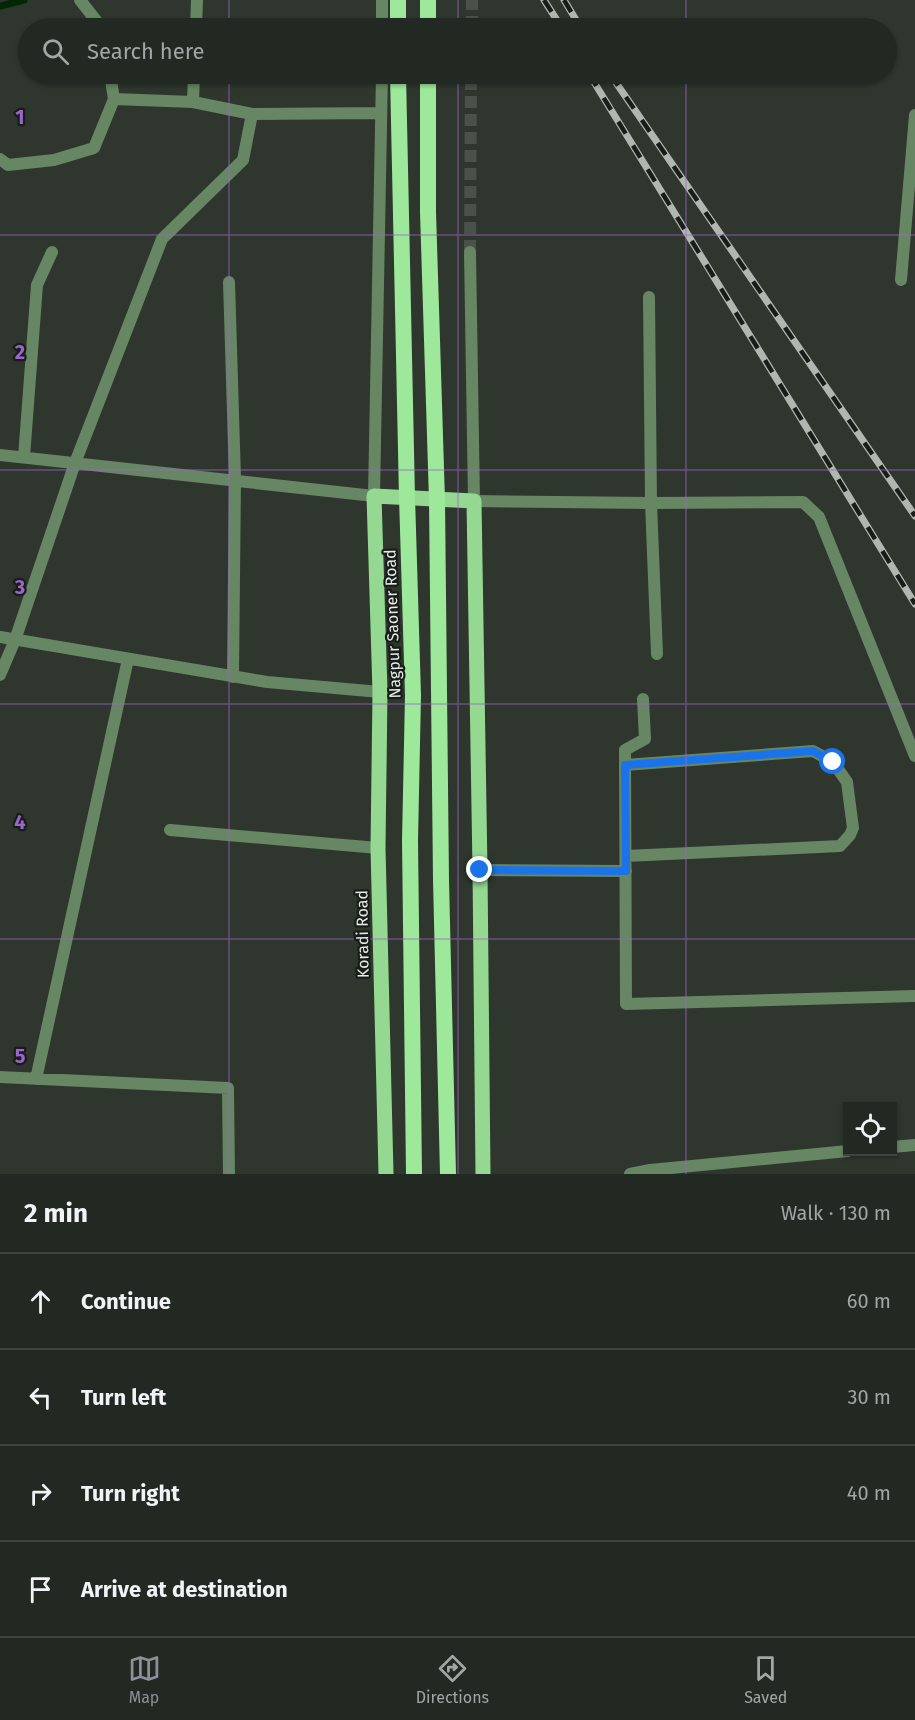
<!DOCTYPE html>
<meta charset="utf-8">
<style>
:root{--surface:#222822;--page:#2a302a;--text:#f1f3f6;--muted:#a2a6a5;--line:#3f4440;--accent:#8c9099}
body{margin:0;font-family:"Fira Sans",sans-serif;background:var(--page);color:var(--text)}
.controls{position:absolute;right:18px;bottom:18px;display:grid;overflow:hidden;border-radius:0px;box-shadow:0 2px 4px #0004}
.controls button{width:54px;height:54px;display:grid;place-items:center;padding:0;border:0;border-bottom:2px solid var(--line);background:var(--surface);color:var(--text);font:30px sans-serif}
.stop{position:absolute;width:18px;height:18px;margin:-14px;border:4px solid #1a73e8;border-radius:50%;background:#fff}
.stop.end{background:#1a73e8;border-color:#fff;box-shadow:0 2px 6px #0008}
.list{margin:0;padding:0;list-style:none}
h2{display:flex;justify-content:space-between;align-items:center;height:78px;margin:0;padding:0 24px;font-size:26px}
h2 small{font-size:20px;font-weight:400;color:var(--muted)}
.list li{display:grid;grid-template-columns:39px 1fr auto;gap:18px;align-items:center;box-sizing:border-box;height:96px;padding:0 24px;border-top:2px solid var(--line)}
.list b{display:block;font-size:22px;white-space:nowrap}
.list em{font-size:20px;font-style:normal;color:var(--muted)}
.icon{flex:none;width:33px;height:33px;fill:none;stroke:currentColor;stroke-width:2;stroke-linecap:round;stroke-linejoin:round}
.map{position:relative;flex:none;width:915px;height:1174px;overflow:hidden}
.search{position:absolute;background:var(--surface);box-shadow:0 2px 4px #0004;left:18px;right:18px;top:18px;height:66px;display:flex;align-items:center;gap:15px;box-sizing:border-box;padding:0 21px;border-radius:33px;color:var(--muted);font-size:22px}
.sheet{height:462px;background:var(--surface)}
nav{display:flex;justify-content:space-around;align-items:center;box-sizing:border-box;height:84px;border-top:2px solid var(--line);background:var(--surface);font-size:16px;color:var(--muted)}
nav a{display:grid;justify-items:center;gap:3px}
nav .on{color:var(--accent)}
.map>svg:first-child{display:block}
</style>
<div class="map">
<svg width="915" height="1174" viewBox="0 0 915 1174">
<rect width="100%" height="100%" fill="#2e362d"/>
<g fill="none" stroke-linecap="round" stroke-linejoin="round">
<!-- stream -->
<path stroke="#002802" stroke-width="7" d="M 0,6 L 24,0"/>
<!-- tertiary-tunnel -->
<path stroke="#4a5149" stroke-width="12" stroke-dasharray="12 6" stroke-linecap="butt" d="M 472,28 L 472,0
M 470,252 L 471,74"/>
<!-- minor -->
<path stroke="#668664" stroke-width="12" d="M 80,0 L 102,28
M 196,28 L 197,0
M 382,28 L 382,0
M 110,74 L 114,99 L 193,102 L 252,114 L 381,113
M 193,102 L 194,74
M 0,159 L 8,165 L 54,160 L 94,148 L 114,99
M 901,280 L 915,115
M 229,282 L 235,479 L 233,677
M 649,297 L 651,503 L 657,654
M 0,455 L 374,496 L 382,74
M 24,457 L 37,285 L 52,252
M 474,501 L 651,503 L 803,502 L 819,517 L 915,756
M 0,637 L 267,682 L 380,692
M 0,675 L 15,640 L 75,463 L 162,239 L 243,160 L 252,114
M 643,699 L 645,739 L 625,750 L 626,1004 L 915,996
M 625,765 L 813,751 L 833,762 L 847,782 L 853,828 L 850,835 L 840,846 L 626,856
M 170,830 L 378,848
M 480,870 L 626,871
M 0,1077 L 228,1088 L 229,1174
M 36,1079 L 128,659
M 892,1147 L 915,1145
M 630,1174 L 650,1170 L 848,1151"/>
<!-- tertiary -->
<path stroke="#668664" stroke-width="12" d="M 470,252 L 474,501"/>
<!-- primary -->
<path stroke="#94d892" stroke-width="15" d="M 386,1174 L 378,848 L 380,692 L 374,496 L 474,501 L 480,870 L 483,1174"/>
<!-- trunk -->
<path stroke="#9de89b" stroke-width="16" d="M 398,28 L 398,0
M 428,28 L 428,0
M 398,74 L 407,497 L 413,695 L 410,841 L 414,1174
M 428,74 L 428,212 L 437,500 L 441,880 L 448,1174"/>
<!-- rail casing -->
<g stroke="#b0b6b0" stroke-width="7">
<path id="rail" d="M 544,0 L 562,28
M 564,0 L 581,28
M 589,74 L 915,604
M 610,74 L 915,516"/>
</g>
<!-- rail -->
<use href="#rail" stroke="#191d19" stroke-width="4.5" stroke-dasharray="14" stroke-linecap="butt"/>
</g>
<g fill="none" stroke-linecap="round" stroke-linejoin="round">
<!-- route -->
<path stroke="#1a73e8" stroke-width="8" d="M 480,870 L 626,871 L 625,765 L 813,751 L 833,762"/>
</g>
<!-- grid -->
<path fill="none" stroke="#9b66cb" stroke-width="1.5" stroke-opacity="0.55" d="M 229,0 L 229,28M 458,0 L 458,28M 686,0 L 686,28M 229,74 L 229,1174M 458,74 L 458,1174M 686,74 L 686,1174M 0,235 L 915,235M 0,470 L 915,470M 0,704 L 915,704M 0,939 L 915,939"/>
<g text-anchor="middle" stroke-width="4.5" stroke-linejoin="round" paint-order="stroke">
<!-- street labels -->
<g font-size="16" fill="#e7ece7" stroke="#191d19">
<text transform="translate(392 624) rotate(-92)" y="6">Nagpur Saoner Road</text>
<text transform="translate(362 934) rotate(-91)" y="6">Koradi Road</text>
</g>
</g>
<g font-size="20" text-anchor="middle" font-weight="bold" fill="#9b66cb" stroke="#191d19" stroke-width="4.5" stroke-linejoin="round" paint-order="stroke">
<text x="20" y="124">1</text>
<text x="20" y="359">2</text>
<text x="20" y="594">3</text>
<text x="20" y="829">4</text>
<text x="20" y="1063">5</text>
</g>
</svg>
<div class="controls">
<button><svg class="icon" aria-label="locate" viewBox="0 0 24 24"><circle cx="12" cy="12" r="6"/><path d="M12 2v4M12 18v4M2 12h4M18 12h4"/></svg></button>
</div>
<div class="stop" style="left:833px;top:762px"></div>
<div class="stop end" style="left:480px;top:870px"></div>
<div class="search"><svg class="icon" aria-label="search" viewBox="0 0 24 24"><circle cx="10" cy="10" r="6"/><path d="M15 15l6 6"/></svg>Search here</div>
</div>
<section class="sheet">
<h2>2 min<small>Walk · 130 m</small></h2>
<ul class="list">
<li><svg class="icon" aria-label="ahead" viewBox="0 0 24 24"><path d="M12 20V5M6 11l6-6 6 6"/></svg><div><b>Continue</b></div><em>60 m</em></li>
<li><svg class="icon" aria-label="left" viewBox="0 0 24 24"><path d="M17 20v-9H6M10 6l-5 5 5 5"/></svg><div><b>Turn left</b></div><em>30 m</em></li>
<li><svg class="icon" aria-label="right" viewBox="0 0 24 24"><path d="M7 20v-9h11M14 6l5 5-5 5"/></svg><div><b>Turn right</b></div><em>40 m</em></li>
<li><svg class="icon" aria-label="arrive" viewBox="0 0 24 24"><path d="M6 21V4h12l-3 4 3 4H6"/></svg><div><b>Arrive at destination</b></div></li>
</ul>
</section>
<nav>
<a class="on"><svg class="icon" aria-label="map" viewBox="0 0 24 24"><path d="M3 6l6-2 6 2 6-2v14l-6 2-6-2-6 2zM9 4v14M15 6v14"/></svg>Map</a>
<a><svg class="icon" aria-label="directions" viewBox="0 0 24 24"><path d="M12 3l9 9-9 9-9-9zM9 14v-3h6M13 9l2 2-2 2"/></svg>Directions</a>
<a><svg class="icon" aria-label="saved" viewBox="0 0 24 24"><path d="M7 4h10v16l-5-4-5 4z"/></svg>Saved</a>
</nav>
